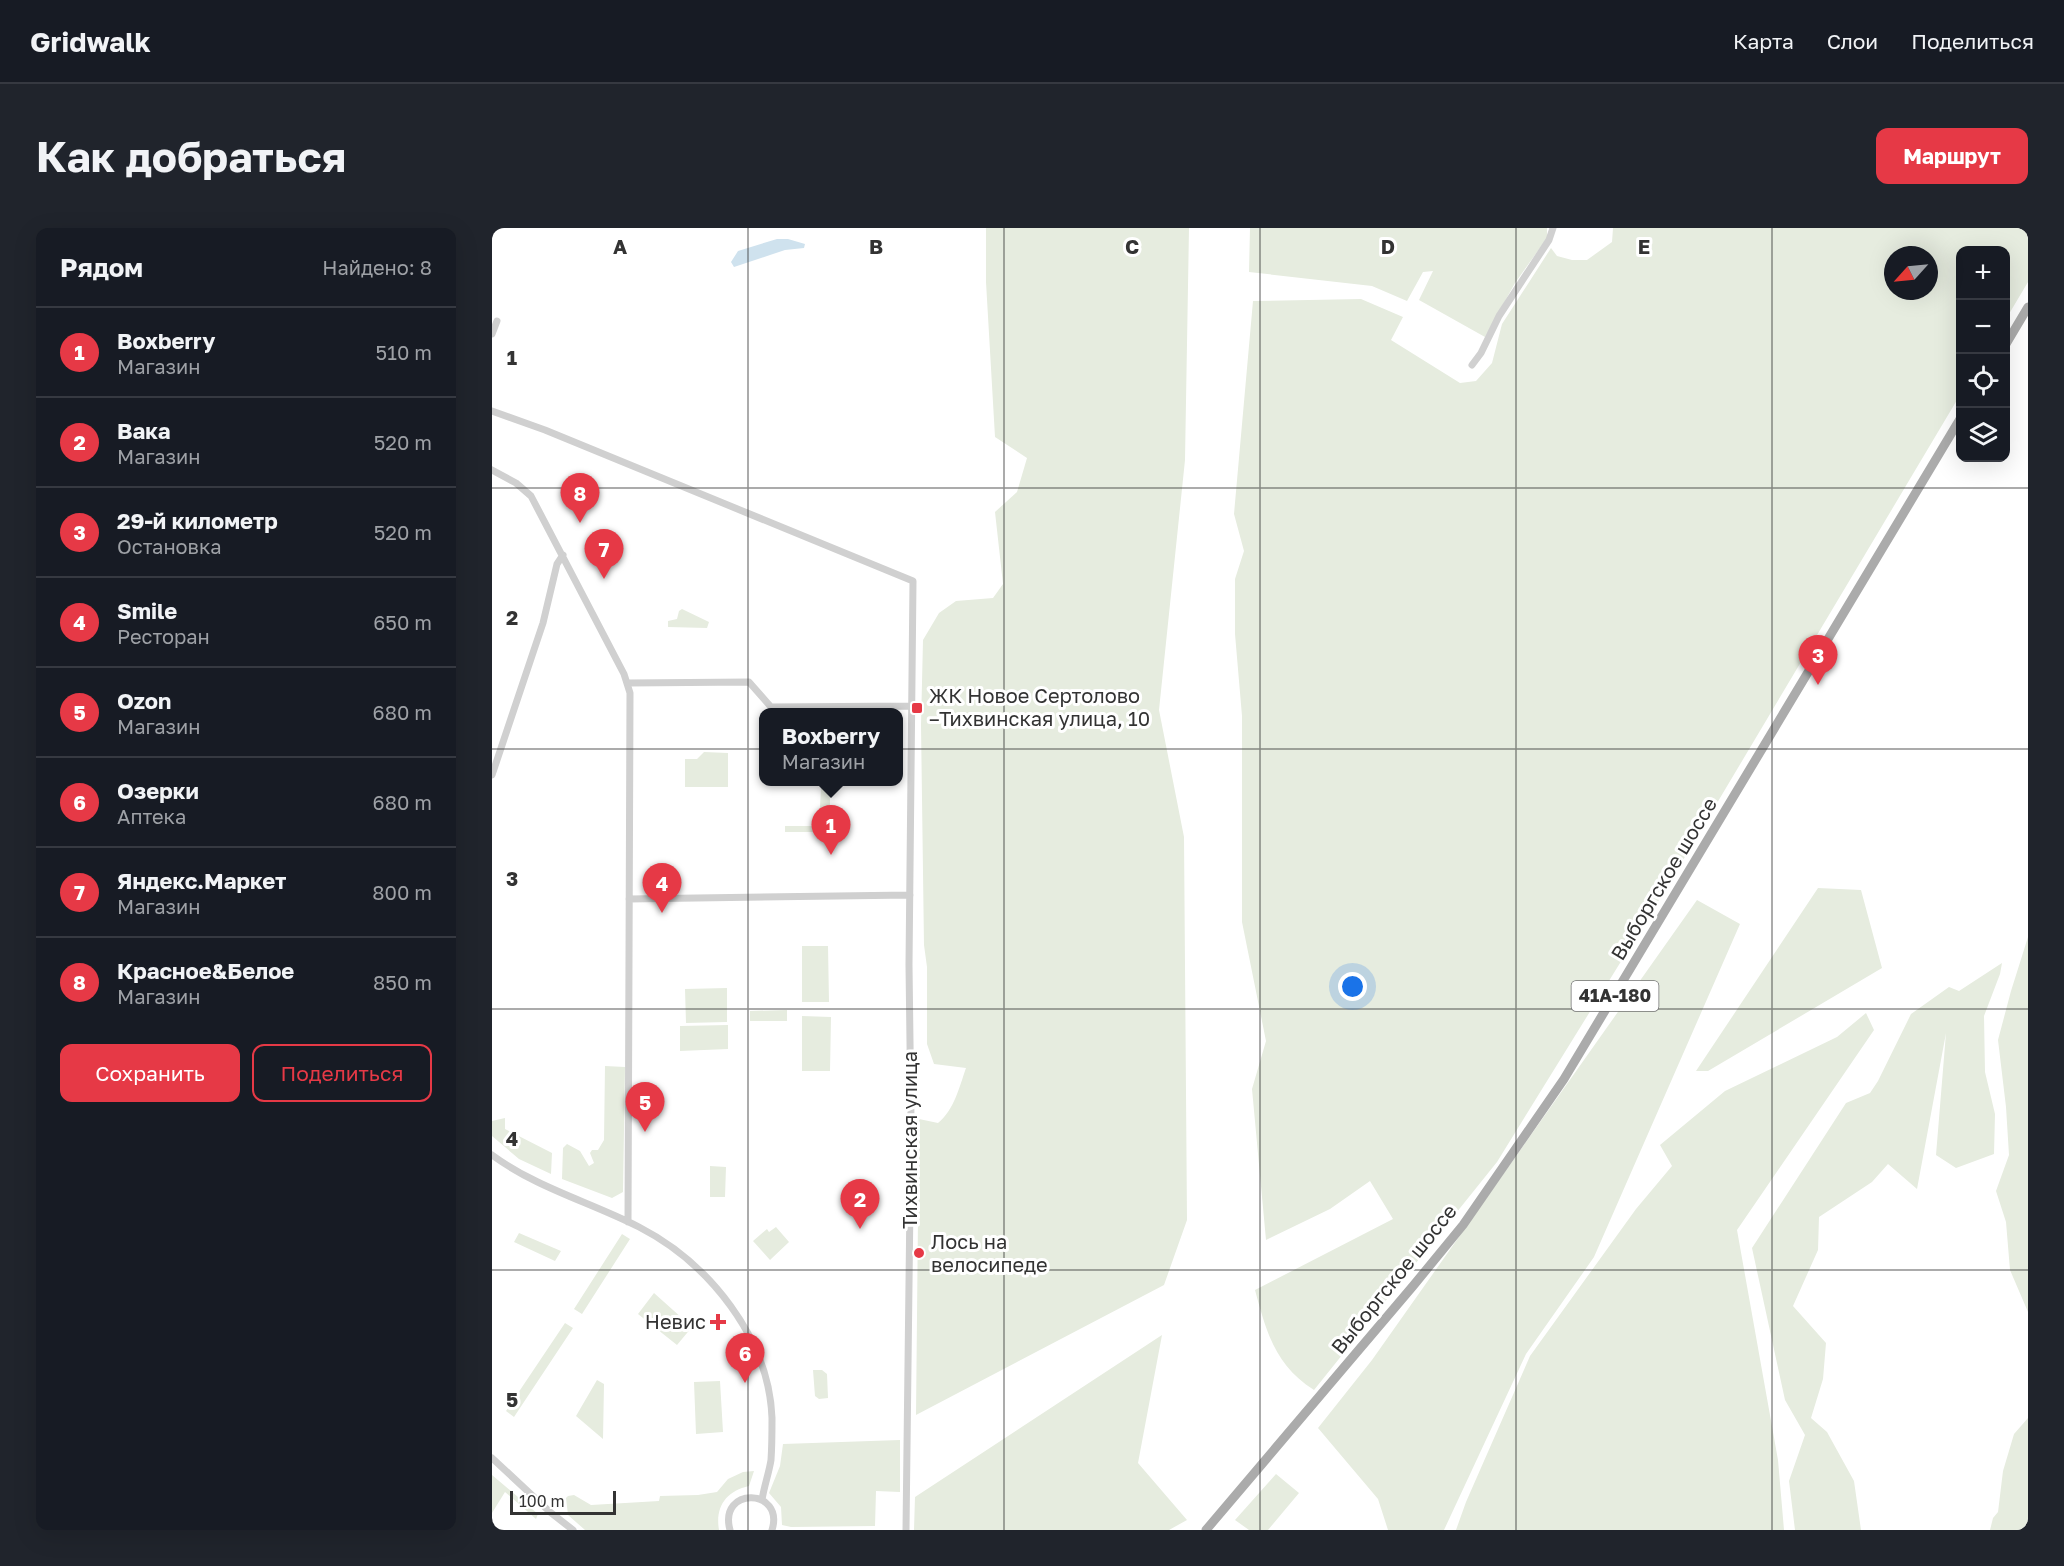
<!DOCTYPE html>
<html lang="ru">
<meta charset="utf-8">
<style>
:root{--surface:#171b24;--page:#20242c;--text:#f1f3f6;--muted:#9ea1a6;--line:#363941;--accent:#e63946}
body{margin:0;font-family:"Golos Text",sans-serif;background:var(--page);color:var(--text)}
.controls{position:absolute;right:18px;top:18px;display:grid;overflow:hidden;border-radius:12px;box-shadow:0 6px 24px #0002}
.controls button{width:54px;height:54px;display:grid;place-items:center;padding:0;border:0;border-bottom:2px solid var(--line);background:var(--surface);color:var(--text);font:30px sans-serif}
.compass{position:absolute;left:1392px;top:18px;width:54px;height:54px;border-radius:50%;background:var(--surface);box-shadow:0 6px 24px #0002;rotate:243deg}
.scale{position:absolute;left:18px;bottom:15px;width:106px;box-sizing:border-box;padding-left:6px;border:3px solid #333;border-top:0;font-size:16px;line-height:21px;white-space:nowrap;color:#333;-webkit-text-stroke:4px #fff;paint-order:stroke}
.you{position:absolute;left:861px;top:759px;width:21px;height:21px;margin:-15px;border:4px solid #fff;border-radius:50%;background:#1a73e8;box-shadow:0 0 0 9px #1a73e833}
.badge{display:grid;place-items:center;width:39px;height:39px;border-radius:50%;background:var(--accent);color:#fff;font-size:20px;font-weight:700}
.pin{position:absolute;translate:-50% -50px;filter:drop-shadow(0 2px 3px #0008)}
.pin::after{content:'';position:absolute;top:32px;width:21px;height:18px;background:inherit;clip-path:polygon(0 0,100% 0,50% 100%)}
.popup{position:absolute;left:267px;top:480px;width:144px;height:78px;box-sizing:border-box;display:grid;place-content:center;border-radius:12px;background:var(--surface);filter:drop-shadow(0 2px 4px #0005);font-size:20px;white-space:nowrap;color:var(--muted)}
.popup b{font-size:22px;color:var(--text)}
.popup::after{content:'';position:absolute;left:50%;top:100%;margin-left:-12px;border:12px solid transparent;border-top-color:var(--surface)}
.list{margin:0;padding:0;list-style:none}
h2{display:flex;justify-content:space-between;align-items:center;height:78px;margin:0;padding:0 24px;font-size:26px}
h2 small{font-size:20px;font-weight:400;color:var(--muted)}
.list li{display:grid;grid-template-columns:39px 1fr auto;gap:18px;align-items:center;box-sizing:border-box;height:90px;padding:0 24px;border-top:2px solid var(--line)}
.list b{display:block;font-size:22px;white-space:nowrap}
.list p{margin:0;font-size:20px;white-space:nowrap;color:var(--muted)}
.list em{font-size:20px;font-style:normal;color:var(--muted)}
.actions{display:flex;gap:12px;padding:18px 24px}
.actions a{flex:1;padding:14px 0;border:2px solid var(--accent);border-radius:12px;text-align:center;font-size:21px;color:var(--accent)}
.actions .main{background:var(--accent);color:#fff}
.icon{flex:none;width:33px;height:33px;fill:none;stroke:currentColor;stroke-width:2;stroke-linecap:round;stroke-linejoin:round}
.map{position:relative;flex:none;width:1536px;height:1302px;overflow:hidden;border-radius:12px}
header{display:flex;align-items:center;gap:36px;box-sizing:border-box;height:84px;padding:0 30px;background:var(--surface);border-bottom:2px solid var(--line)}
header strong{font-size:28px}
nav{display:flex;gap:33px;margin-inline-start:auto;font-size:21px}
.intro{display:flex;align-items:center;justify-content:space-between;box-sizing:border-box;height:144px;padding:0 36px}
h1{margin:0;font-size:42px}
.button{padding:15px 27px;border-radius:12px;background:var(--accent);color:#fff;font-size:21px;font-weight:700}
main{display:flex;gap:36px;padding:0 36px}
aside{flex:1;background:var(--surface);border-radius:12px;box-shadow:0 6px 24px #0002}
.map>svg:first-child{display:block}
</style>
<header>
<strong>Gridwalk</strong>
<nav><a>Карта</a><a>Слои</a><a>Поделиться</a></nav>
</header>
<div class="intro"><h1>Как добраться</h1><a class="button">Маршрут</a></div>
<main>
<aside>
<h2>Рядом<small>Найдено: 8</small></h2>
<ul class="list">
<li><span class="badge">1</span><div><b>Boxberry</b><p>Магазин</p></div><em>510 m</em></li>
<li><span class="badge">2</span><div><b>Вака</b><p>Магазин</p></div><em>520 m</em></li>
<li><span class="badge">3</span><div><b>29-й километр</b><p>Остановка</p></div><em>520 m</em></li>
<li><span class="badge">4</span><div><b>Smile</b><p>Ресторан</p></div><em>650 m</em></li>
<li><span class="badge">5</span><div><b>Ozon</b><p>Магазин</p></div><em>680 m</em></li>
<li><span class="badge">6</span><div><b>Озерки</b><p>Аптека</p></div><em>680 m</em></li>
<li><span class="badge">7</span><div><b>Яндекс.Маркет</b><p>Магазин</p></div><em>800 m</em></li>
<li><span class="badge">8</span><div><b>Красное&amp;Белое</b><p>Магазин</p></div><em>850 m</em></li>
</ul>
<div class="actions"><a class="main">Сохранить</a><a>Поделиться</a></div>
</aside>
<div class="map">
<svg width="1536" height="1302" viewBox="0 0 1536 1302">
<rect width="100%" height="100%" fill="#fff"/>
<!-- green -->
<path fill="#e6ecdf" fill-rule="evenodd" d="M 494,0 L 697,0 L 693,232 L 667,482 L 692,609 L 695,992 L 672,1057 L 424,1187 L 427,891 L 446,895 C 462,882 467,860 474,840 L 442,836 L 435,816 L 435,739 L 432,717 L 429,497 L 431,412 L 447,385 L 464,373 L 501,370 L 511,356 L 503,284 L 525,264 L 535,230 L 503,209 L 494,54 Z
M 758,0 L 1055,0 L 1055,10 L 1023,55 L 993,109 L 927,72 L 941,43 L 931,44 L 915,73 L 880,58 L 757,44 Z
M 1121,0 L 1536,0 L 1536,54 L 1514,91 L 1514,22 L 1468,22 L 1468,167 L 1175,659 L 1005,934 L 822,1162 C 783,1137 774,1103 763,1062 L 901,991 L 878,953 L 838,981 L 774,1012 L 760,861 L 774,813 L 750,694 L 750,488 L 743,406 L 743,351 L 752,323 L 742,286 L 761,73 L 869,71 L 911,89 L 899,112 L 968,155 L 984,153 L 1000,135 L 1010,96 L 1059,20 L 1065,28 L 1080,32 L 1095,32 L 1120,14 ZM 1401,27 L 1437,27 L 1437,63 L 1401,63 Z
M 190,381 L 217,394 L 215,400 L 176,399 L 176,393 L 185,391 L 187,383 Z
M 212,524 L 236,525 L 236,559 L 193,559 L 193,531 L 205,531 Z
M 329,560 L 338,560 L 338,604 L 293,604 L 293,598 L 327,598 Z
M 1326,660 L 1369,662 L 1390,740 L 1216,843 L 1204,843 Z
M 1205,672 L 1248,696 L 1102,1029 L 1034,1126 L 952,1302 L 896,1302 L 886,1271 L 826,1200 L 880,1132 Z
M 1536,709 L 1536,1084 L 1518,1042 L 1514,994 L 1504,963 L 1517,927 L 1514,879 L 1506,812 L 1519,763 Z
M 310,718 L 336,718 L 337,774 L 310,774 Z
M 1510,735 L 1508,746 L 1492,788 L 1493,844 L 1503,886 L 1502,926 L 1464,940 L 1444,927 L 1454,805 L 1425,961 L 1396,936 L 1380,954 L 1327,989 L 1326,1022 L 1301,1078 L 1334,1115 L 1331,1151 L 1319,1190 L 1335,1204 L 1362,1253 L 1369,1302 L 1303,1302 L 1297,1253 L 1313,1207 L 1293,1172 L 1260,1020 L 1354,875 L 1378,865 L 1386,853 L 1419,786 L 1457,759 L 1467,763 Z
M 235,760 L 235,794 L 194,795 L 193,761 Z
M 295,782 L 295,793 L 258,793 L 258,783 Z
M 1374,785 L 1382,802 L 1245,1002 L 1286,1232 L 1292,1302 L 964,1302 L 974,1274 L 1038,1128 L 1144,981 L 1180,938 L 1168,917 L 1233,863 L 1345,809 Z
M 310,788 L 339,789 L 338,843 L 310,843 Z
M 236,797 L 236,821 L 188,823 L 188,798 Z
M 113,838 L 133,839 L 131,964 L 120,970 L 70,951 L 71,920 L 75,916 L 88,923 L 97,938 L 102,935 L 98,925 L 100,922 L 106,922 L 112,912 Z
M 13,890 L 13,901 L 60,925 L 59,946 L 27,931 L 0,908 L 0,893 Z
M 218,938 L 234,939 L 233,969 L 218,969 Z
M 284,999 L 297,1014 L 278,1032 L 261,1013 L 275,1001 L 277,1004 Z
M 27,1005 L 69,1023 L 63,1033 L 22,1014 Z
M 130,1006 L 138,1011 L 90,1086 L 82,1081 Z
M 162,1065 L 200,1099 L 185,1117 L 146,1086 Z
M 73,1095 L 81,1100 L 22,1189 L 14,1183 Z
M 670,1107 L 646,1235 L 695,1292 L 677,1302 L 422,1302 L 423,1269 Z
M 321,1142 L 330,1142 L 335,1146 L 336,1170 L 327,1171 L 323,1168 Z
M 105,1152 L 112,1156 L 111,1211 L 84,1188 Z
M 228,1153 L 231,1204 L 204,1206 L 202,1154 Z
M 1536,1190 L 1536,1302 L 1498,1302 L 1501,1290 L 1506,1284 L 1511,1243 L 1522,1206 Z
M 408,1212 L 408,1264 L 384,1263 L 383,1298 L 299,1299 L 290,1297 L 289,1279 L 277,1265 L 288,1238 L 291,1216 Z
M 262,1243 L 257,1258 C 234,1263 223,1279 227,1302 L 93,1302 L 76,1287 L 74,1270 L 76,1268 L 82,1267 L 99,1277 L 167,1273 L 168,1268 L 206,1267 L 225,1264 L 236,1251 L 251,1244 Z
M 784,1246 L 807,1265 L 776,1302 L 757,1302 L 743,1292 Z
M 0,1247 L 46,1286 L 44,1291 L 13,1264 L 0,1285 Z"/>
<!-- water -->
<path fill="#cfe2ee" d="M 285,11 L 296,11 L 313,16 L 312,20 L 293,22 L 242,39 L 239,34 L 246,23 Z"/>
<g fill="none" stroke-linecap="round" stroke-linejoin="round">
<!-- minor -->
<path stroke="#d0d0d0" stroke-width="7" d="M 0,106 L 5,93
M 980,137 L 989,125 L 1007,88 L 1057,12 L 1061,0
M 0,183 L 53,202 L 421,353 L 417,737 L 419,891 L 414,1302
M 0,242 L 24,255 L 39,268 L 132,446 L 138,465 L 136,994
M 136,455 L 257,454 L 279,479 L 420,478
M 0,547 L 51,395 L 65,336 L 71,327
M 137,671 L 418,667
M 0,927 C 45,960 98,974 147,999 C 217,1035 277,1110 280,1190 C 280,1204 280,1218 279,1232 C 277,1245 272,1258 270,1272
M 0,1230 L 58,1284 L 81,1302
M 238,1302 C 226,1258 293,1260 280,1302"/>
<!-- major -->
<path stroke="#ababab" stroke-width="9" d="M 1514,116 L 1536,79
M 714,1302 L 921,1058 L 971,997 L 1072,851 L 1468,191"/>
</g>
<!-- grid -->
<path fill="none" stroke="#333" stroke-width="1.5" stroke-opacity="0.55" d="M 256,0 L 256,1302M 512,0 L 512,1302M 768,0 L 768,1302M 1024,0 L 1024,1302M 1280,0 L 1280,1302M 0,260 L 1536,260M 0,521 L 1536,521M 0,781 L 1536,781M 0,1042 L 1536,1042"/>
<!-- markers -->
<g fill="#e63946" stroke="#fff" stroke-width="2">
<rect x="419" y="474" width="12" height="12" rx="3"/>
<circle cx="427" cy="1025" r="6"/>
<path d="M223 1085h6v6h6v6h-6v6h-6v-6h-6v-6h6z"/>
</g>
<g text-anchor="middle" stroke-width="6" stroke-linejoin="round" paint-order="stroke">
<!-- shield labels -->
<rect fill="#fff" stroke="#707070" stroke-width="1.5" x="1079.5" y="753" width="87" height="30" rx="4.5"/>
<g font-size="18" font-weight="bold" fill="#333">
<text x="1123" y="774">41А-180</text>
</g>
<!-- poi labels -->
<g font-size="20" fill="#333" stroke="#fff" text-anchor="start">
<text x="437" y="475">ЖК Новое Сертолово<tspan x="437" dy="23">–Тихвинская улица, 10</tspan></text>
<text x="439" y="1021">Лось на<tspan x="439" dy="23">велосипеде</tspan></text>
<text x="214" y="1101" text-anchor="end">Невис</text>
</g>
<!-- street labels -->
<g font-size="20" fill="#333" stroke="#fff">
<text transform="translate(1172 651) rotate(-59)" y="7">Выборгское шоссе</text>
<text transform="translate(418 912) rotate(-90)" y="7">Тихвинская улица</text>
<text transform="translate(902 1051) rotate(-51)" y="7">Выборгское шоссе</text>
</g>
</g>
<g font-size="20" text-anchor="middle" font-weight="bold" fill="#333" stroke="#fff" stroke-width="6" stroke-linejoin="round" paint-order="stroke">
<text x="128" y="26">A</text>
<text x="384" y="26">B</text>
<text x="640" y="26">C</text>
<text x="896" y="26">D</text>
<text x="1152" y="26">E</text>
<text x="20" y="137">1</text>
<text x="20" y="397">2</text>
<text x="20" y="658">3</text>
<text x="20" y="918">4</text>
<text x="20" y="1179">5</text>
</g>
</svg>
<div class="controls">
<button>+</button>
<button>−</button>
<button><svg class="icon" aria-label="locate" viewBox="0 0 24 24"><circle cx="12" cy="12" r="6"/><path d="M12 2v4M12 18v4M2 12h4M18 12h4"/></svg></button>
<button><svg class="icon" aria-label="layers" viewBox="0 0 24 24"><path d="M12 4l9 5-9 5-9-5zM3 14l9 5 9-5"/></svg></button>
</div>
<svg class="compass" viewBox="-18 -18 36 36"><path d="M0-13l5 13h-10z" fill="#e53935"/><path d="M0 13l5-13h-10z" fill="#9ea1a6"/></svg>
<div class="scale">100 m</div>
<div class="you"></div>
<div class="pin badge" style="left:339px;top:627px">1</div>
<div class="popup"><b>Boxberry</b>Магазин</div>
<div class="pin badge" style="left:368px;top:1001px">2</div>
<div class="pin badge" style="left:1326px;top:457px">3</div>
<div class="pin badge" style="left:170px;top:685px">4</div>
<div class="pin badge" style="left:153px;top:904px">5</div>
<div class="pin badge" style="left:253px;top:1155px">6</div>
<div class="pin badge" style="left:112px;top:351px">7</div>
<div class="pin badge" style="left:88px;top:295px">8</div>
</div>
</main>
